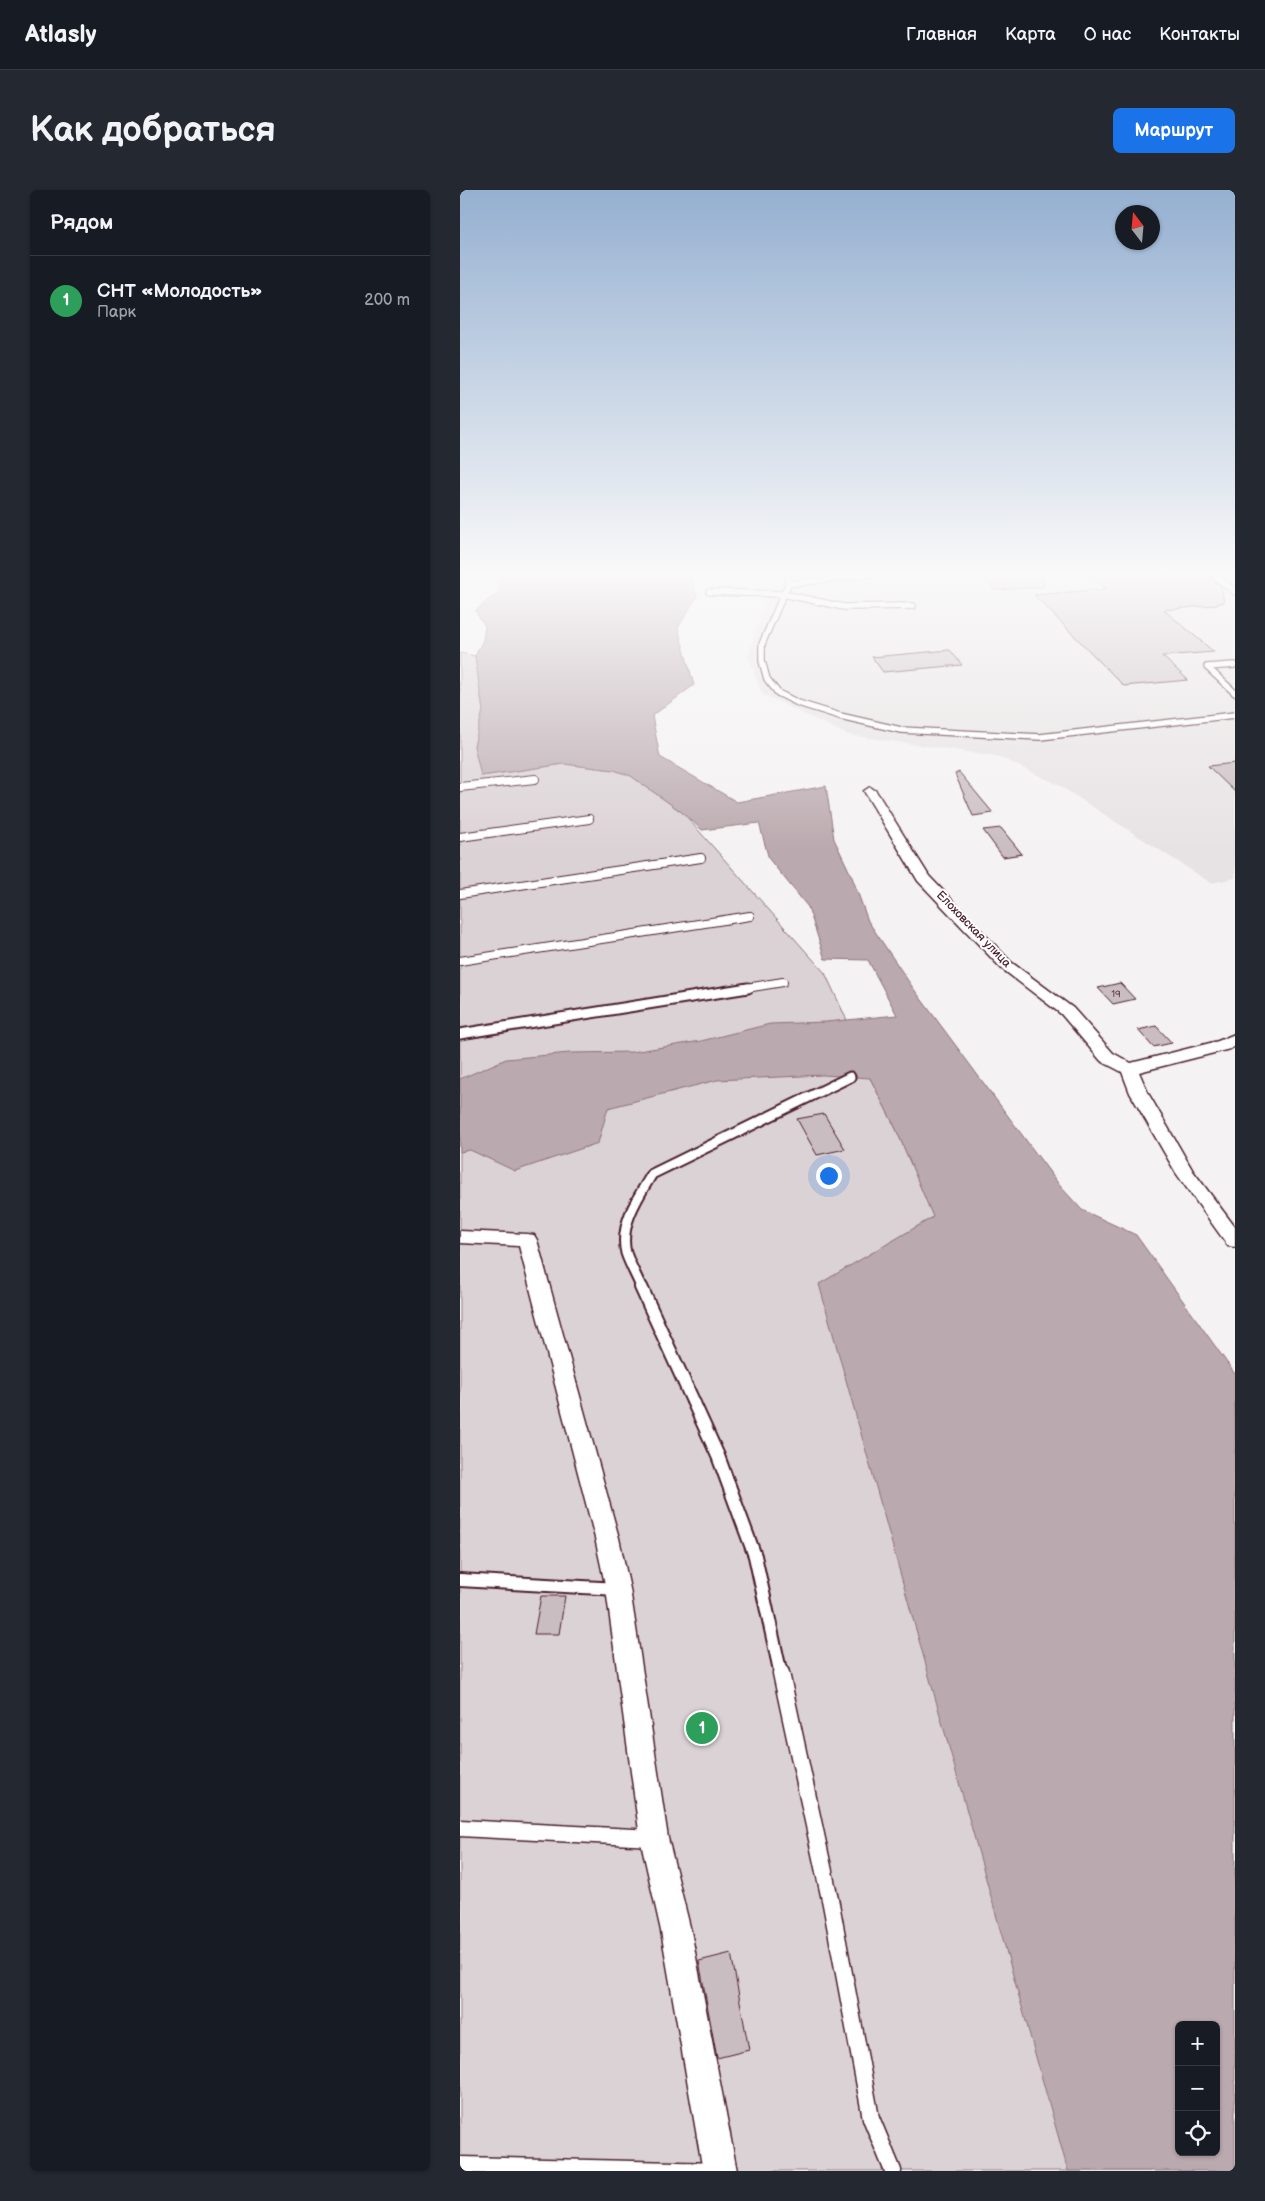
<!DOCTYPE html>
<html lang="ru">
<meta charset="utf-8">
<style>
:root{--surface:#171b24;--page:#242831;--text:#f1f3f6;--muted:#9ea1a6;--line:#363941;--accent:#1a73e8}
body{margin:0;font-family:"Balsamiq Sans",sans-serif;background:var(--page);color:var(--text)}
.controls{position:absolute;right:15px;bottom:15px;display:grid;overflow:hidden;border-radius:8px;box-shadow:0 1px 4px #0004}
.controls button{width:45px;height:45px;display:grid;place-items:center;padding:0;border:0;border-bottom:1px solid var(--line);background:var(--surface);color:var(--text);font:25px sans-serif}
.compass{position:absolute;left:655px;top:15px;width:45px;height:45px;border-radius:50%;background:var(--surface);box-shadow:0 1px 4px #0004;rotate:344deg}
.you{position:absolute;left:368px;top:985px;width:18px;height:18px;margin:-12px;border:4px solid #fff;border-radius:50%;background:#1a73e8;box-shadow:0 0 0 8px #1a73e833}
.badge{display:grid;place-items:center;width:32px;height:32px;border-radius:50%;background:var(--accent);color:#fff;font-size:16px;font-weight:700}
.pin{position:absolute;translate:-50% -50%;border:2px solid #fff;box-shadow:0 1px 5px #0006}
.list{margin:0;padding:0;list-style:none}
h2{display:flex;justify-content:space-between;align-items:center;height:65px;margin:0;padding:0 20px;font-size:21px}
h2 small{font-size:16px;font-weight:400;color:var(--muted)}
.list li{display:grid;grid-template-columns:32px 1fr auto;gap:15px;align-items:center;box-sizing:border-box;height:90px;padding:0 20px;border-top:1px solid var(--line)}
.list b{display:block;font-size:19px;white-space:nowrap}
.list p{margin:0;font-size:16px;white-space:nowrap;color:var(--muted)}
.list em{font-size:16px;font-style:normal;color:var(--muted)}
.icon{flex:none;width:28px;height:28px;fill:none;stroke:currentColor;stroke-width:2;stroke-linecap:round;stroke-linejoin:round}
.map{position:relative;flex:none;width:775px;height:1981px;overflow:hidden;border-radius:8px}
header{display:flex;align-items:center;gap:30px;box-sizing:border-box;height:70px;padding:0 25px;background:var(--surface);border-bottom:1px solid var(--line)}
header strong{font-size:24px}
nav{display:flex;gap:28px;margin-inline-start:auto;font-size:18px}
.intro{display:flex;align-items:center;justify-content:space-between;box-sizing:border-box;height:120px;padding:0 30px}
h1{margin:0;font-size:35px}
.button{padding:12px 22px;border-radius:8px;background:var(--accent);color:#fff;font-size:18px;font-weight:700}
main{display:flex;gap:30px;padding:0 30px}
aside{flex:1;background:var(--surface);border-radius:8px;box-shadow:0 1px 4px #0004}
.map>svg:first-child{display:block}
</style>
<header>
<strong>Atlasly</strong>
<nav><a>Главная</a><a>Карта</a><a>О нас</a><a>Контакты</a></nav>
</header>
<div class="intro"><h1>Как добраться</h1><a class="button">Маршрут</a></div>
<main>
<aside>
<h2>Рядом<small></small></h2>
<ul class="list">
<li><span class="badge" style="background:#2e9e5b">1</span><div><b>СНТ «Молодость»</b><p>Парк</p></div><em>200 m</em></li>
</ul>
</aside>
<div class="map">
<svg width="775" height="1981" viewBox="0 0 775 1981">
<rect width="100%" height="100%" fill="#f4f2f2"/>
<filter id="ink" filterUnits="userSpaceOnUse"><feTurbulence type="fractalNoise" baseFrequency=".02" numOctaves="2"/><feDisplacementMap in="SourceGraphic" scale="10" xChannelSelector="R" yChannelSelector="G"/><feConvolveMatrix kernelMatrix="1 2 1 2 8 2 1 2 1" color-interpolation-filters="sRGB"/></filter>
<g filter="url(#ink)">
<!-- built -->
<path fill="#e7e2e3" d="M 313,384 L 775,384 L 775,688 L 751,693 L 597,594 L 537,566 L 388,545 L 302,504 L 288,466 Z"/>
<!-- green -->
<path fill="#dbd2d5" stroke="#927880" d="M 0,463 L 15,466 L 23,521 L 14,556 L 22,586 L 104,574 L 154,580 L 171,586 L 223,623 L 365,783 L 392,841 L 410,888 L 436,939 L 474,1027 L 391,1076 L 690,1981 L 0,1981 Z"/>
<!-- water -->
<path fill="#baa9ae" stroke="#8d727a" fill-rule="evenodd" d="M 39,384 L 230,384 L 237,406 L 218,438 L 234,495 L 192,526 L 200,567 L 277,612 L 366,596 L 374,649 L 392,687 L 408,731 L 453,798 L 600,996 L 622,1020 L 676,1045 L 775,1184 L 775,1981 L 608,1981 L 359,1094 L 473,1027 L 436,939 L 410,888 L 363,885 L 257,890 L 148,918 L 138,953 L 55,981 L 10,960 L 0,962 L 0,889 L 46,869 L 109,863 L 172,862 L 241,851 L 310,834 L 366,832 L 437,825 L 408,770 L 365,769 L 348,717 L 309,669 L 299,633 L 242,640 L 223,623 L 171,586 L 154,580 L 104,574 L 21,586 L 14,556 L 23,521 L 15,466 L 23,450 L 25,436 L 15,421 L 41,400 ZM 719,1835 L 756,1835 L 756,1962 L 719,1962 Z"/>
<!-- building -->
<path fill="#cabdc1" stroke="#4a1f2b" d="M 521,384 L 582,384 L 583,397 L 535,400 Z
M 629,384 L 654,384 L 659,388 L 740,384 L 746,388 L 751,388 L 761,396 L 764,412 L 754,415 L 704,420 L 754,462 L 702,466 L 728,490 L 664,496 L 574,405 L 646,399 Z
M 490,460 L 502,475 L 423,482 L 412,467 Z
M 775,573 L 775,602 L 748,576 Z
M 499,582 L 533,623 L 513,626 L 495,584 Z
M 541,638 L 562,664 L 543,667 L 523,640 Z
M 660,793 L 675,809 L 653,814 L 638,798 Z
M 696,836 L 712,853 L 693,857 L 678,840 Z
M 364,924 L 385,959 L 357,965 L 337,929 Z
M 81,1406 L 105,1406 L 99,1444 L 74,1444 Z
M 271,1763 L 289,1860 L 257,1868 L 239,1771 Z"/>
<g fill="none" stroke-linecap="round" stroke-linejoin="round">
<!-- service-far4 casing -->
<g stroke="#4a1f2b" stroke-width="8">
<path id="service-far4" d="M 328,384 L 328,394 L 302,454 L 302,471 L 307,489 L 318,503 L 338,513 L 380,526 L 441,540 L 580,547 L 775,525
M 753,384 L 775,402
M 328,394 L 411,384
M 249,402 L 323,404 L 384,417 L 453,416
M 775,475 L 747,477 L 775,503"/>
</g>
<!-- service-far3 casing -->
<g stroke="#4a1f2b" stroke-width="10">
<path id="service-far3" d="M 0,597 L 75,589
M 0,647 L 129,629
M 0,704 L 241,668
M 0,771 L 290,726
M 280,799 L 323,792"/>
</g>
<!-- service-far2 casing -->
<g stroke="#4a1f2b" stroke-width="13">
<path id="service-far2" d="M 0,844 L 288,798
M 182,1099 C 177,1087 170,1075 166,1063 C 159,1035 178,1007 192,984 L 390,887"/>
</g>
<!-- service-far1 casing -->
<g stroke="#4a1f2b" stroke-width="16">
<path id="service-far1" d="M 181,1097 L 258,1266 L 295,1366 L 321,1485
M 0,1390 L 158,1399"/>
</g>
<!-- service casing -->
<g stroke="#4a1f2b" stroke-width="19">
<path id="service" d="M 321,1483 L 371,1714 L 411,1928 L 433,1981
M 0,1638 L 193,1648
M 0,1975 L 260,1981"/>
</g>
<!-- minor casing -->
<g stroke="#4a1f2b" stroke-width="3">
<path id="minor" d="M 410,597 L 416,601 L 469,686 L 551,772 L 613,818 L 653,863 L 671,873 L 758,851 L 775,844 L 775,856 L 770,859 L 679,882 L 688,903 L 733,981 L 775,1037 L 775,1057 L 768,1056 L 716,983 L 670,903 L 662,882 L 641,871 L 601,824 L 541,778 L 458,691 L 404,601 Z
M 0,1041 L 67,1044 L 74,1045 L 77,1050 L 159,1348 L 170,1399 L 208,1648 L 231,1741 L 277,1981 L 243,1981 L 201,1741 L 180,1648 L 146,1399 L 135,1348 L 59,1056 L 0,1053 Z"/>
</g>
<!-- service-far4 -->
<use href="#service-far4" stroke="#fff" stroke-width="5.5"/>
<!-- service-far3 -->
<use href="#service-far3" stroke="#fff" stroke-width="8"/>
<!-- service-far2 -->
<use href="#service-far2" stroke="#fff" stroke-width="9"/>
<!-- service-far1 -->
<use href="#service-far1" stroke="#fff" stroke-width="12"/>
<!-- service -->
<use href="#service" stroke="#fff" stroke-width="16"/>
<!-- minor -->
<use href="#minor" fill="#fff" fill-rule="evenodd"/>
</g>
</g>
<!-- sky -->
<linearGradient id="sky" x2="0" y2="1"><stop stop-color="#95b0d1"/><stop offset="0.58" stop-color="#faf9f9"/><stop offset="1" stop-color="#faf9f9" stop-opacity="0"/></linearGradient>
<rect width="775" height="662" fill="url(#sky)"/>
<g text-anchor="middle" stroke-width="4" stroke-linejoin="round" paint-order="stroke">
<!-- number labels -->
<g font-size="10" fill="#6a4650">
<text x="656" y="807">19</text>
</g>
<!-- street labels -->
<g font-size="12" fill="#4a1f2b" stroke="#fff">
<text transform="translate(514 739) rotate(46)" y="4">Елоховская улица</text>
</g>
</g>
</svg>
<div class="controls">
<button>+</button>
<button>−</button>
<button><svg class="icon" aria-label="locate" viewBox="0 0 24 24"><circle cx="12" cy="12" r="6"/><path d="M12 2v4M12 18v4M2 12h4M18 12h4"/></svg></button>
</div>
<svg class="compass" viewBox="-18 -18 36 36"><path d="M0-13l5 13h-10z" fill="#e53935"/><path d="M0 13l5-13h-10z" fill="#9ea1a6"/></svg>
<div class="you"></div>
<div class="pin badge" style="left:242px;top:1538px;background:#2e9e5b">1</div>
</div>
</main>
